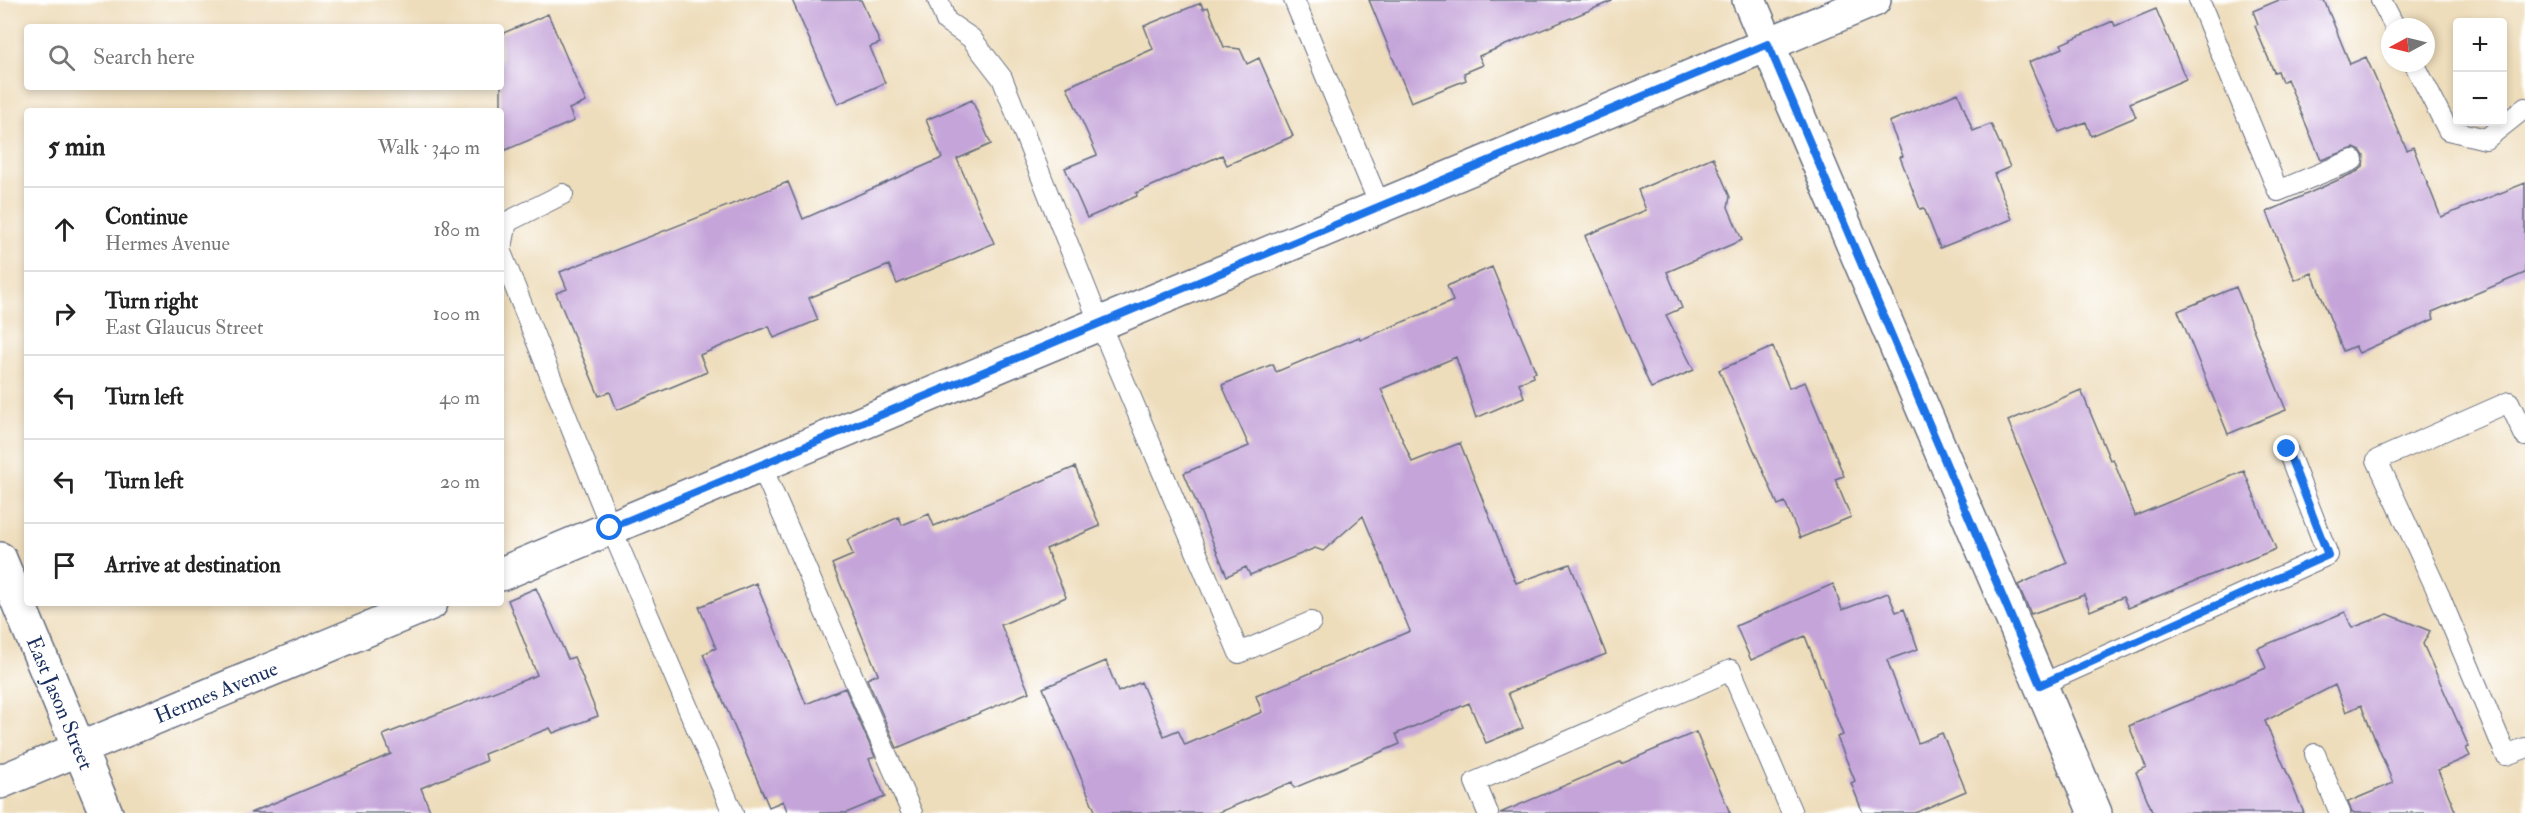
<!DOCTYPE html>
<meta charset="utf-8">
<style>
:root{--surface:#fff;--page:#f2f2f2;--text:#222;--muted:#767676;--line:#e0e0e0}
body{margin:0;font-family:"IM FELL Double Pica",serif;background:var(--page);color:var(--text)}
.controls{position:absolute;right:18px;top:18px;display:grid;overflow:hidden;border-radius:6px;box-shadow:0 3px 9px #0003}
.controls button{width:54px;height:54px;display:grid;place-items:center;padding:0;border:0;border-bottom:2px solid var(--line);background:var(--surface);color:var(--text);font:30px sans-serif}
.compass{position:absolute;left:2381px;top:18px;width:54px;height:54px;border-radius:50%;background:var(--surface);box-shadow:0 3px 9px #0003;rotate:263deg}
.stop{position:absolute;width:18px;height:18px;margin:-14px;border:4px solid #1a73e8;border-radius:50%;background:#fff}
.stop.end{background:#1a73e8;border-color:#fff;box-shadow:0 2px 6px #0008}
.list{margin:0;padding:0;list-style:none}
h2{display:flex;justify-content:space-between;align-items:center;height:78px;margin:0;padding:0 24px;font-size:26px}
h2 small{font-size:20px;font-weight:400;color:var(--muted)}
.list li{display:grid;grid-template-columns:39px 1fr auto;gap:18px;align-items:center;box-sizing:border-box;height:84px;padding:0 24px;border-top:2px solid var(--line)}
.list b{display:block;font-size:22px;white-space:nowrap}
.list p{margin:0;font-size:20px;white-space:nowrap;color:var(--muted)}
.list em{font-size:20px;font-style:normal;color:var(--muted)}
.icon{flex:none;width:33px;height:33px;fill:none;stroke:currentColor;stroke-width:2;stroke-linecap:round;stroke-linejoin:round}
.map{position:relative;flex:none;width:2525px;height:813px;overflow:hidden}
.search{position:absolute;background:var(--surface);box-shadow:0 3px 9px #0003;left:24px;top:24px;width:480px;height:66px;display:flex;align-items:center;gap:15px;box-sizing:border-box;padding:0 21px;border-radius:6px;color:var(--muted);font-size:22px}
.panel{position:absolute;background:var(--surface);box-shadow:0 3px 9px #0003;left:24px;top:108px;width:480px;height:498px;border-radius:6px}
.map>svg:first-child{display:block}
</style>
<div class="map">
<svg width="2525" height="813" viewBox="0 0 2525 813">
<rect width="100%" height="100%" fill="#fff"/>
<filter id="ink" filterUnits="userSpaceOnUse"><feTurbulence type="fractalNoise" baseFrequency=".0167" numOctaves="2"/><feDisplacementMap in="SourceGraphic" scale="12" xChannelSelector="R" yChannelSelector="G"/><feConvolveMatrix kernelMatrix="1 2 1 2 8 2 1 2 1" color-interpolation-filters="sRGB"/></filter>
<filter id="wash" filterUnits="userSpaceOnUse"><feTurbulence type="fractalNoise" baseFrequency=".008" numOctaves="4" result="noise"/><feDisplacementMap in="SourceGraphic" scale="24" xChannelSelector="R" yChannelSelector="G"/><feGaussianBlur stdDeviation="1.35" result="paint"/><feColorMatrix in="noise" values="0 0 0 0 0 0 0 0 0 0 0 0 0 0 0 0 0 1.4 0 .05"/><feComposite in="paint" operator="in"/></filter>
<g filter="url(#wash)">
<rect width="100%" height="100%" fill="#edb"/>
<g id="blocks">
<!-- building -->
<path fill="#c5a4d9" d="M 792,0 L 861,0 L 880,43 L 870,47 L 885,83 L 838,104 Z
M 1369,0 L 1612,0 L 1612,1 L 1479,56 L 1483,65 L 1464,73 L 1466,80 L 1411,102 Z
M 2279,0 L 2324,0 L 2350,64 L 2366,57 L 2407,150 L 2413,147 L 2441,217 L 2525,183 L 2525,273 L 2432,312 L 2434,319 L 2359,353 L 2355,346 L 2343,351 L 2312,273 L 2295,280 L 2267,212 L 2358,171 L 2363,167 L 2364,156 L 2361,151 L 2354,148 L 2321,160 L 2287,79 L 2282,82 L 2278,71 L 2274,72 L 2255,26 L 2258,24 L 2253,11 Z
M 1201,3 L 1203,9 L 1208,7 L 1224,47 L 1240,49 L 1247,64 L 1259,58 L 1293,136 L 1227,165 L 1222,155 L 1136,193 L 1137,196 L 1087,218 L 1065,168 L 1097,155 L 1067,87 L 1153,49 L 1144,26 Z
M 2156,9 L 2186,79 L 2130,103 L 2136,117 L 2091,136 L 2086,122 L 2059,132 L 2029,62 L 2063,48 L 2061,44 L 2113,21 L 2115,26 Z
M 548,14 L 586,102 L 569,109 L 574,121 L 501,152 L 501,34 Z
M 1958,93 L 1973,131 L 1991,124 L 2010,167 L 1994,174 L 2012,219 L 1940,248 L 1924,208 L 1920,209 L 1900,157 L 1903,156 L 1889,122 Z
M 972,100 L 991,144 L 957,159 L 994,243 L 897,284 L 889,265 L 809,298 L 818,320 L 774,338 L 769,326 L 700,355 L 707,372 L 617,410 L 610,392 L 599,396 L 556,293 L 567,289 L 560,272 L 788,182 L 803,219 L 942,158 L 926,120 Z
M 1713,157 L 1730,197 L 1728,207 L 1742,240 L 1667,272 L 1682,308 L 1666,315 L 1694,370 L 1651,388 L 1585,236 L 1646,210 L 1638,190 Z
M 1492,267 L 1536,372 L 1533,373 L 1534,377 L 1519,383 L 1524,397 L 1476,418 L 1456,357 L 1381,389 L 1412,462 L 1460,443 L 1516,583 L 1570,564 L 1606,654 L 1508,693 L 1523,728 L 1486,743 L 1469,703 L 1396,734 L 1400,744 L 1294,788 L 1292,782 L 1217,813 L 1096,813 L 1043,688 L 1106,661 L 1118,692 L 1141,682 L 1164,736 L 1178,730 L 1185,745 L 1262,712 L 1256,696 L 1410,631 L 1363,516 L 1323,551 L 1315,548 L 1250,575 L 1246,567 L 1227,576 L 1184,473 L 1249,446 L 1222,385 L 1273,364 L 1276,372 L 1359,337 L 1360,340 L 1453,301 L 1447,286 Z
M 2236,287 L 2286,410 L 2228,434 L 2178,311 Z
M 1773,347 L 1789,388 L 1805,382 L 1844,476 L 1835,479 L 1851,517 L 1800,538 L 1785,502 L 1778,505 L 1719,370 Z
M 2081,390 L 2110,460 L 2113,459 L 2135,516 L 2244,471 L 2276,549 L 2128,608 L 2123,597 L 2090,611 L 2084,595 L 2031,614 L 2018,585 L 2067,563 L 2008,421 Z
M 1075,467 L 1100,526 L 1046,549 L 1066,597 L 1001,625 L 1029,692 L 897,748 L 867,679 L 878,674 L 832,564 L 853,555 L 847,540 L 899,517 L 902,525 L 929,514 L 934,526 Z
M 756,583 L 806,704 L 845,688 L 875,757 L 869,759 L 885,797 L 846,813 L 788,813 L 783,801 L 769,807 L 703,654 L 716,648 L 699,607 Z
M 1833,584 L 1842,610 L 1888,593 L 1896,612 L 1904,609 L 1918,649 L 1887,660 L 1918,743 L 1942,733 L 1966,791 L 1915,813 L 1863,813 L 1851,783 L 1855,781 L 1837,737 L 1843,735 L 1805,636 L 1751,660 L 1736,626 Z
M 536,588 L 568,659 L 574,657 L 598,716 L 553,733 L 550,728 L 484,754 L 486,761 L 421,788 L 431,813 L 250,813 L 391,754 L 383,735 L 537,675 L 508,600 Z
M 2345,612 L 2352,628 L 2388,614 L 2430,631 L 2423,644 L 2469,747 L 2466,748 L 2470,756 L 2438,770 L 2456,813 L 2352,813 L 2348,802 L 2393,783 L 2361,705 L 2346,712 L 2335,685 L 2265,721 L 2304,813 L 2153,813 L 2136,772 L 2146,767 L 2129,726 L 2266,668 L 2258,648 Z
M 1696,732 L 1730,813 L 1500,813 L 1620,762 L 1621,764 Z"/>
</g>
</g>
<g filter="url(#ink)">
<use href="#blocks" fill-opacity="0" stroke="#656c7f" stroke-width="1.5"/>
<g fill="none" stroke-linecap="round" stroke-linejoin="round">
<!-- lane casing -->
<g stroke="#656c7f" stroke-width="22">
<path id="lane" d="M 938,0 L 946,21 L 971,38 L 1002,78 L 1100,324 L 1239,653 L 1311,622
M 1294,0 L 1380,206
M 2199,0 L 2278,191 L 2353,160
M 2381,0 L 2395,27
M 2414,63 L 2448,130 L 2486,139 L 2525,108
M 563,194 L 507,222 L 501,252 L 611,528 L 733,813
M 2525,436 L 2509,402 L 2377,460 L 2440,597 L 2506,755 L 2525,748
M 761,465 L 912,813
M 2040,685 L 2328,555 L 2287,449
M 2315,754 L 2340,813
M 1488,813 L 1475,782 L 1731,670 L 1792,813"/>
</g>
<!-- street casing -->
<g stroke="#656c7f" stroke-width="36">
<g id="street">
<path d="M 1749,0 L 2095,813"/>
<path id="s1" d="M 0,559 L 106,813"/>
<path d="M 501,574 L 1874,0"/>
<path id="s2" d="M 0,782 L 431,603"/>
</g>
</g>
<!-- lane -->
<use href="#lane" stroke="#fff" stroke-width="20"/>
<!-- street -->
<use href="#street" stroke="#fff" stroke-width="33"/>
</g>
</g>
<g fill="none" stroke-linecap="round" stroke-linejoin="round" filter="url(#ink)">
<!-- route -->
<path stroke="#1a73e8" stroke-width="8" d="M 610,528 L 1768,44 L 2040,685 L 2328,555 L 2287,449"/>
</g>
<g text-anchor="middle" stroke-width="5" stroke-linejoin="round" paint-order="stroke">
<!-- street labels -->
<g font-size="21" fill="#1b2f5e" stroke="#fff">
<text dy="7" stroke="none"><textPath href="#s2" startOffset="234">Hermes Avenue</textPath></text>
<text dy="7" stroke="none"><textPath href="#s1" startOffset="156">East Jason Street</textPath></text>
</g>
</g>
</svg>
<div class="controls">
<button>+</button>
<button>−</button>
</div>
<svg class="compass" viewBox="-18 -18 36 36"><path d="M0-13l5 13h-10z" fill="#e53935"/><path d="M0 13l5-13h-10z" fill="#767676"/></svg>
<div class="stop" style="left:610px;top:528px"></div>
<div class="stop end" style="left:2287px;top:449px"></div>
<div class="search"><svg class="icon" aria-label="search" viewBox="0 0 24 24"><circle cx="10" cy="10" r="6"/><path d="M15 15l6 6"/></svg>Search here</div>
<section class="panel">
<h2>5 min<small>Walk · 340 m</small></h2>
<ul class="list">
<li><svg class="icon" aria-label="ahead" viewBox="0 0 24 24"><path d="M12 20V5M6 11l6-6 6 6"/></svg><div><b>Continue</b><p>Hermes Avenue</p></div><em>180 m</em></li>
<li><svg class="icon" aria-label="right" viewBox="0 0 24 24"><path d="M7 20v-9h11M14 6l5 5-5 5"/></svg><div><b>Turn right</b><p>East Glaucus Street</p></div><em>100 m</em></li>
<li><svg class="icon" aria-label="left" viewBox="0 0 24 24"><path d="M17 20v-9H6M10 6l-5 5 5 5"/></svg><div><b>Turn left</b></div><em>40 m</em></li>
<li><svg class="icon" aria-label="left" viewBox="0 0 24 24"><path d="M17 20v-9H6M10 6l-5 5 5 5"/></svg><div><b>Turn left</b></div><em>20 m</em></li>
<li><svg class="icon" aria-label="arrive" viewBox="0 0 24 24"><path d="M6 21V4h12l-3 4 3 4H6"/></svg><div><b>Arrive at destination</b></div></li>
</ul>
</section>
</div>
